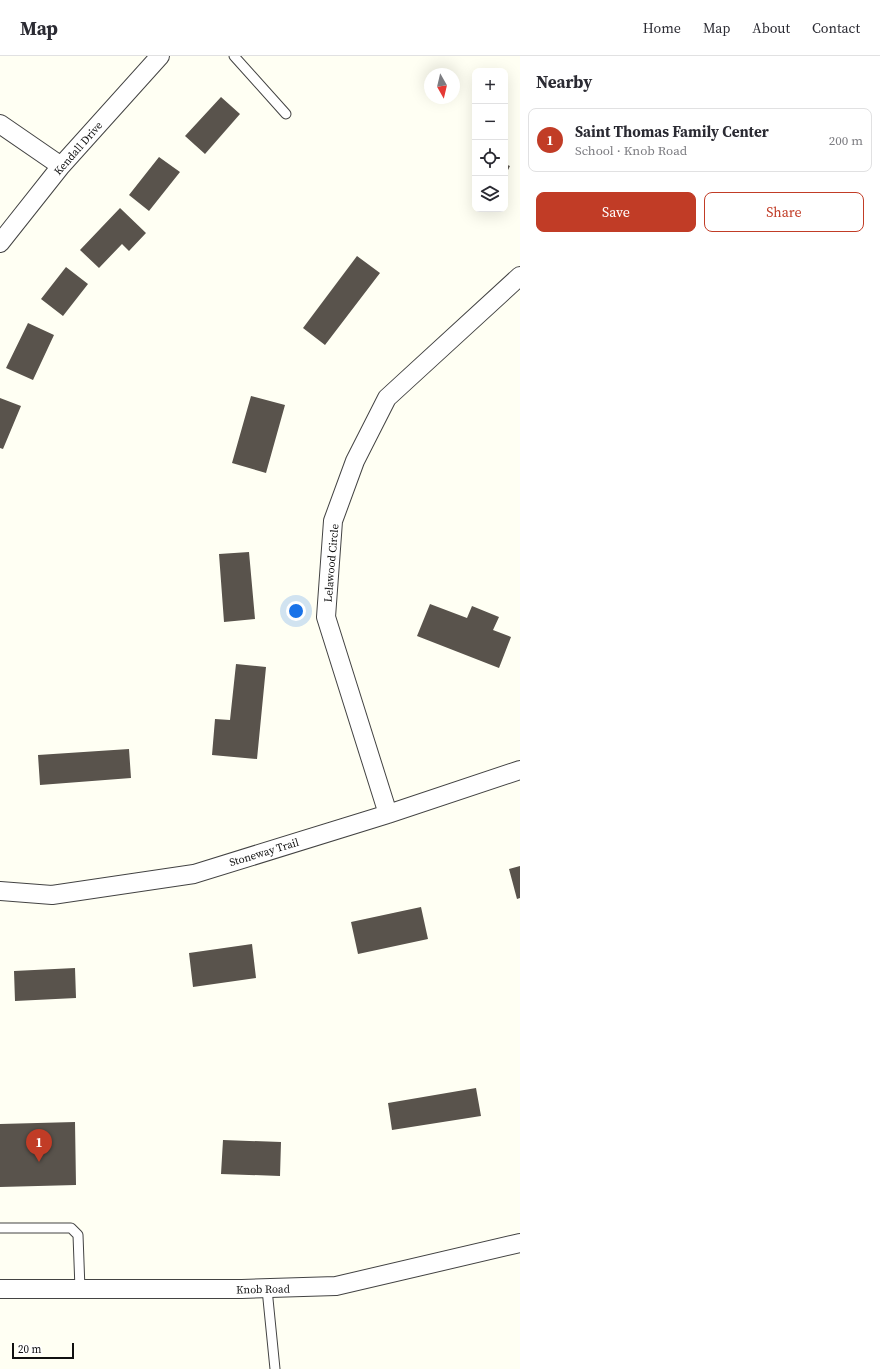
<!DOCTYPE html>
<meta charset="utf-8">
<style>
:root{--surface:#fff;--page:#f7f7f7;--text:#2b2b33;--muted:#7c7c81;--line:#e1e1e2;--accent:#c13c26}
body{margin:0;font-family:"Source Serif 4",serif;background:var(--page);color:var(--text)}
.controls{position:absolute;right:12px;top:12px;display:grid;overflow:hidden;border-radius:8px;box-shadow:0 4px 16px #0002}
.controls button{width:36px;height:36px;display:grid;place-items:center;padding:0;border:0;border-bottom:1px solid var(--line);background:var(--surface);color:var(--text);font:20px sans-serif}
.compass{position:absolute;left:424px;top:12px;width:36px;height:36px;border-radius:50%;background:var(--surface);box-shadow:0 4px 16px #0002;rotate:172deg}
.scale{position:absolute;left:12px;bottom:10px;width:62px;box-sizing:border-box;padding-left:4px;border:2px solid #101010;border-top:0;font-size:11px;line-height:14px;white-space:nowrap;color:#101010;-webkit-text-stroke:3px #fff;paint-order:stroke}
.you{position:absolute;left:296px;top:555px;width:14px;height:14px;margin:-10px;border:3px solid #fff;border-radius:50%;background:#1a73e8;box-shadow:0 0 0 6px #1a73e833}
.badge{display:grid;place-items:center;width:26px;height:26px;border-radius:50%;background:var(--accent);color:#fff;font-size:13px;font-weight:700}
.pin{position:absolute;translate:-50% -33px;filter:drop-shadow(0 1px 2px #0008)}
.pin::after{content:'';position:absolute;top:21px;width:14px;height:12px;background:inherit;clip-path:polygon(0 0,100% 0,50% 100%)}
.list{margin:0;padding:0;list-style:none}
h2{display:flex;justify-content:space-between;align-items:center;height:52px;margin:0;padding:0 16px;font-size:17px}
h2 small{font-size:13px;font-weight:400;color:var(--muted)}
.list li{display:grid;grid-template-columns:26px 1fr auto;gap:12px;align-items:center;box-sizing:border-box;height:64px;margin:0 8px 8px;padding:0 8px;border:1px solid var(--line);border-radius:8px}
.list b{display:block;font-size:15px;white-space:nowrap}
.list p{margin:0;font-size:13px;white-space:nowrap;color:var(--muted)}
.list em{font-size:13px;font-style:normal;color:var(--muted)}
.actions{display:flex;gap:8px;padding:12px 16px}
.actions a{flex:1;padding:9px 0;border:1px solid var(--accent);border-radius:8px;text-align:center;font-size:14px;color:var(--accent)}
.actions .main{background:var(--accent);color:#fff}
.icon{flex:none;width:22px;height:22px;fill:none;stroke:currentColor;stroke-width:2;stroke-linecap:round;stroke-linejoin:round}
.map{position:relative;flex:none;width:520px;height:1313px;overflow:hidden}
header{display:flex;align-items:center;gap:24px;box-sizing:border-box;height:56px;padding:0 20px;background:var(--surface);border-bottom:1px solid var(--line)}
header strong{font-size:19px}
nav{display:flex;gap:22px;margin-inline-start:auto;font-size:14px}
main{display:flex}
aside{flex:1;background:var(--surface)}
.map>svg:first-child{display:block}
</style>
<header>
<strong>Map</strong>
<nav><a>Home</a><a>Map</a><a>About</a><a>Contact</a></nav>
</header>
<main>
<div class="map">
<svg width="520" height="1313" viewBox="0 0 520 1313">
<rect width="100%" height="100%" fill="#fffff3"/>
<!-- building -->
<path fill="#59534c" d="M 221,41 L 240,58 L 205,98 L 185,80 Z
M 159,101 L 180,116 L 149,155 L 129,139 Z
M 505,108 L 510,110 L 505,120 Z
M 120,152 L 146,177 L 129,195 L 122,188 L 99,212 L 80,194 Z
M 357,200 L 380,217 L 325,289 L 303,272 Z
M 66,211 L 88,228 L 63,260 L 41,243 Z
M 28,267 L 54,279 L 33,324 L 6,312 Z
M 251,340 L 285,349 L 266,417 L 232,407 Z
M 0,342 L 21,350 L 3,393 L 0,392 Z
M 249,496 L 255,563 L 224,566 L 219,498 Z
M 430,548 L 467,562 L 472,550 L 499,561 L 493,574 L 511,581 L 499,612 L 417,580 Z
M 236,608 L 266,611 L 257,703 L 212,699 L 215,663 L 230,664 Z
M 129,693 L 131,722 L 40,729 L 38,699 Z
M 520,810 L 520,842 L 517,843 L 509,813 Z
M 421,851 L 428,883 L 358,898 L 351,866 Z
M 252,888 L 256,922 L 193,931 L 189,897 Z
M 75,912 L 76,942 L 15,945 L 14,915 Z
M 476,1032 L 481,1060 L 392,1074 L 388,1047 Z
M 75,1066 L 76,1129 L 0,1131 L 0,1068 Z
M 223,1084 L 281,1086 L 280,1120 L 221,1118 Z"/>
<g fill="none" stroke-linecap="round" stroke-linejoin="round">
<!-- service casing -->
<g stroke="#434343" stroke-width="11">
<path id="service" d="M 234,0 L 286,58
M 0,1172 L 71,1172 L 78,1179 L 80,1233
M 267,1233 L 275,1313"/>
</g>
<!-- minor casing -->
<g stroke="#434343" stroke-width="20">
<path id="minor" d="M 0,68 L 61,110
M 0,187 L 61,110 L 160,0
M 388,758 L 326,561 L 333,465 L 355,405 L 387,342 L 520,220
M 0,835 L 52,839 L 194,818 L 388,758 L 520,714
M 0,1233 L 242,1233 L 336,1230 L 520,1187"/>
</g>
<!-- service -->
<use href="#service" stroke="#fff" stroke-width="9"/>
<!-- minor -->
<use href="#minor" stroke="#fff" stroke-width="18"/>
</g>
<g text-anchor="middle" stroke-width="4" stroke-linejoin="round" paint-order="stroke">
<!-- street labels -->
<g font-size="11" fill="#101010" stroke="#fff">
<text transform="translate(78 92) rotate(-49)" y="4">Kendall Drive</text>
<text transform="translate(331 507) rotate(-85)" y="4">Lelawood Circle</text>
<text transform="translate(264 796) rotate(-17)" y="4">Stoneway Trail</text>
<text transform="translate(263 1233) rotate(-1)" y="4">Knob Road</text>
</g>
</g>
</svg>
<div class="controls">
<button>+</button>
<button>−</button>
<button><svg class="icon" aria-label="locate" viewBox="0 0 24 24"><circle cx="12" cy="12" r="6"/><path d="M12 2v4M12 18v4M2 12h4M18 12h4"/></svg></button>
<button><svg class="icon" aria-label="layers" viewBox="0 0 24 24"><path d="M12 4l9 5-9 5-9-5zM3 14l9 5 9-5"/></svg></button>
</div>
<svg class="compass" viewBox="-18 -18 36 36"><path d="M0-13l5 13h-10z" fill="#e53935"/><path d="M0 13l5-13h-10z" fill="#7c7c81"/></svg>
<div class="scale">20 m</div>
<div class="you"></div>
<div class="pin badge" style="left:39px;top:1106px">1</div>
</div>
<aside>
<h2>Nearby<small></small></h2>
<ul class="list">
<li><span class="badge">1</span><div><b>Saint Thomas Family Center</b><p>School · Knob Road</p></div><em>200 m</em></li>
</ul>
<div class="actions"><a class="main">Save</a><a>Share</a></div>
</aside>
</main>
